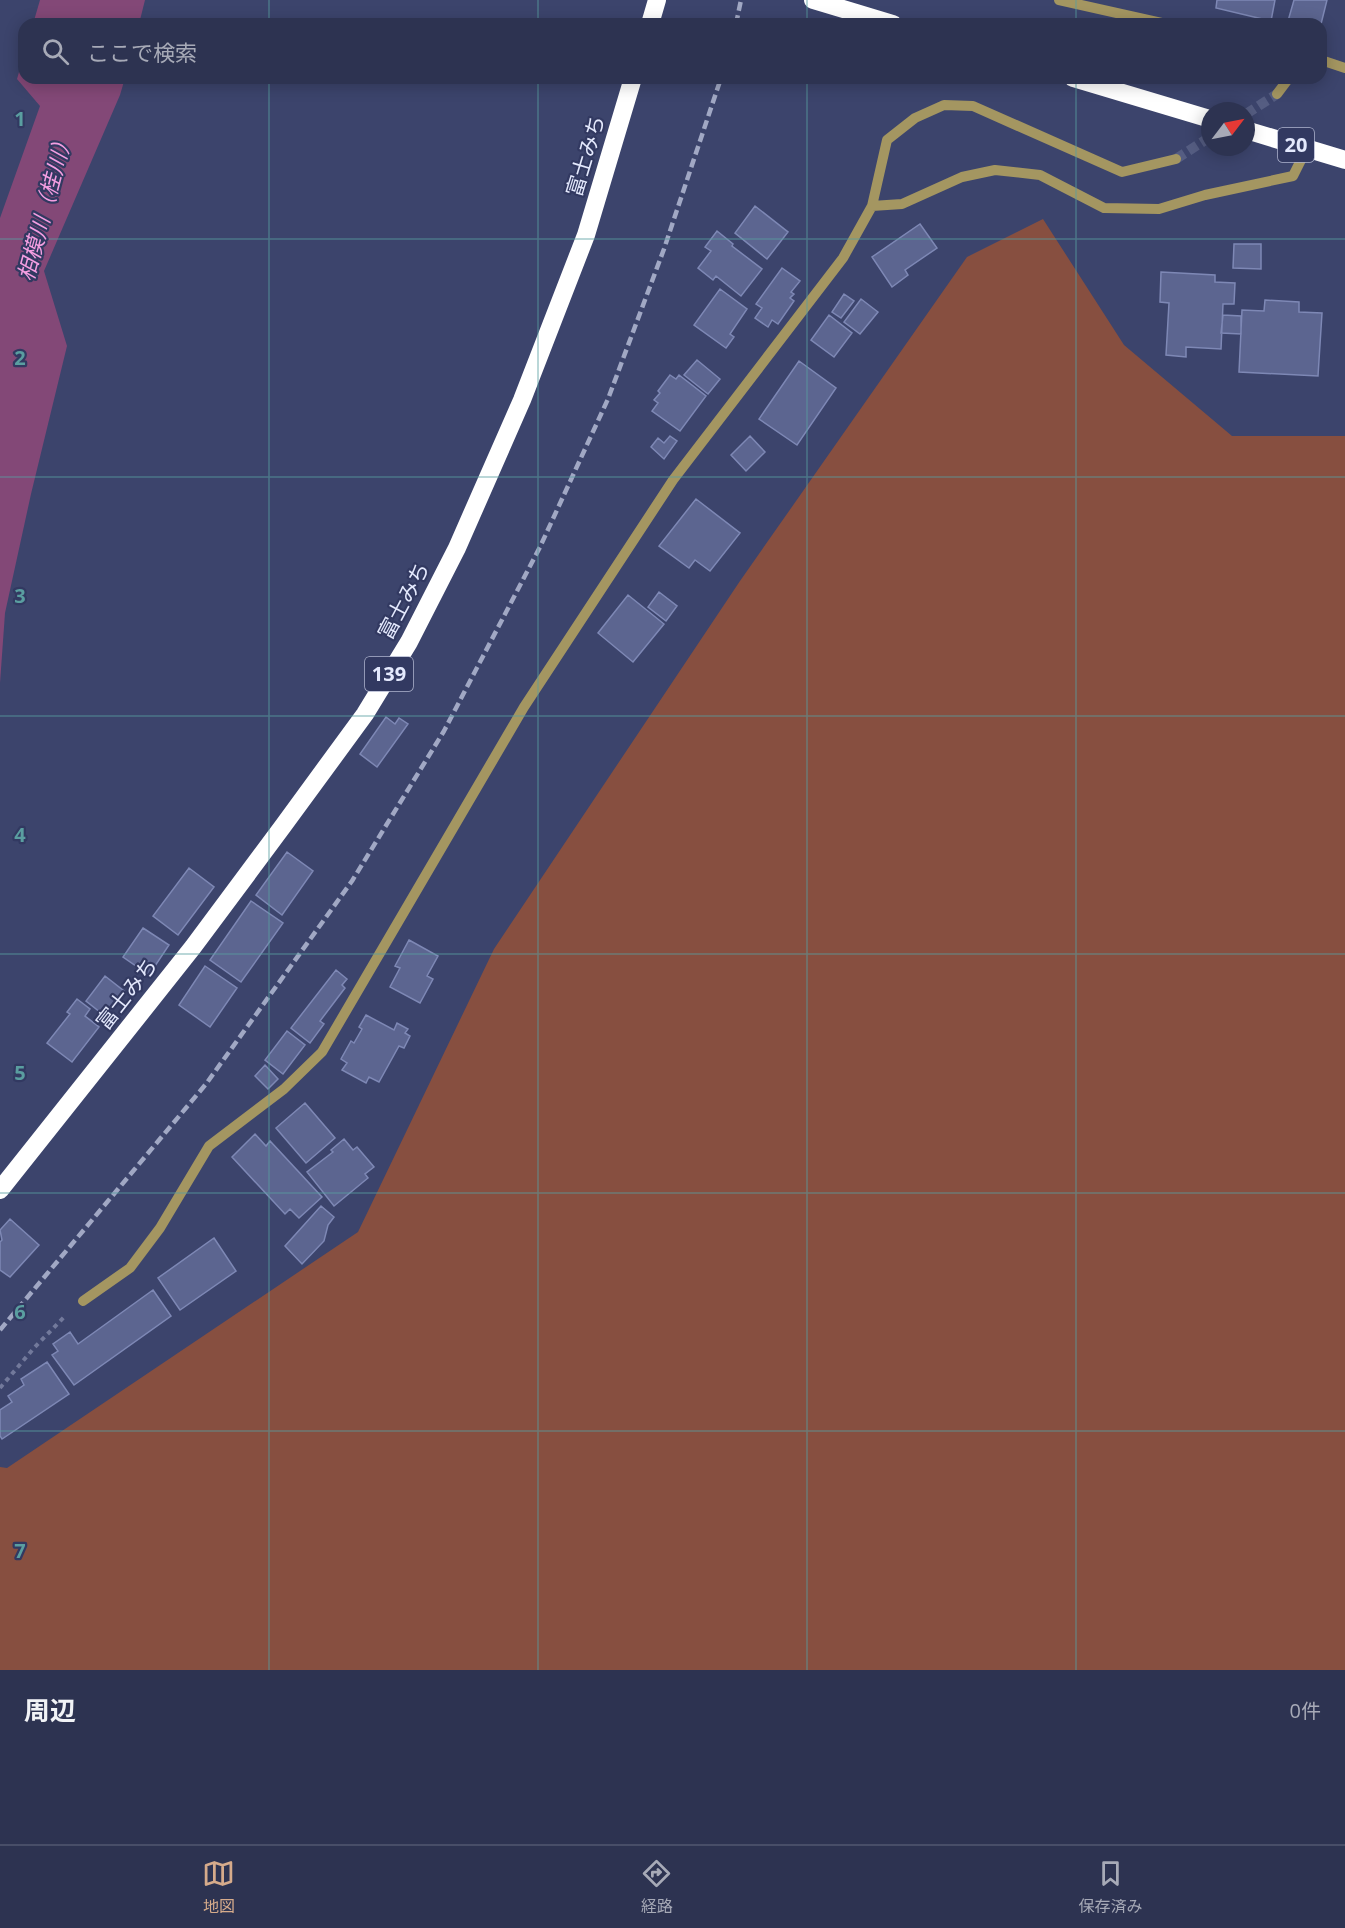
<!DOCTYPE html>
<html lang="ja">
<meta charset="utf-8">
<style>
:root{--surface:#2d3351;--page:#393f5b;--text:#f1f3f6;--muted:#a7aab7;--line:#484e68;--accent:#d6ab8b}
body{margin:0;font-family:"Open Sans","Noto Sans JP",sans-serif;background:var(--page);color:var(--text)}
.compass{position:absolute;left:1201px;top:102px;width:54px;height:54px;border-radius:50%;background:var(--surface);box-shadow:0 3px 15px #0003;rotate:58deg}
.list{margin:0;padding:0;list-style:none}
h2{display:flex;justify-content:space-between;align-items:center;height:78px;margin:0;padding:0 24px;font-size:26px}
h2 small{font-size:20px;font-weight:400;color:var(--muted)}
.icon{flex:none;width:33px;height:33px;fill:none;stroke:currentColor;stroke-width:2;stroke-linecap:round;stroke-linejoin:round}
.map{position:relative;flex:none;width:1345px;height:1670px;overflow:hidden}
.search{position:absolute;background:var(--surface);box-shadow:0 3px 15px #0003;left:18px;right:18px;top:18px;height:66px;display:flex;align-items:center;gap:15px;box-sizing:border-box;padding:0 21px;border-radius:18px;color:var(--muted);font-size:22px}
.sheet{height:174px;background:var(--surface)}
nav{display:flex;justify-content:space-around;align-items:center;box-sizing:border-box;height:84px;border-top:2px solid var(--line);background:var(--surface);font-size:16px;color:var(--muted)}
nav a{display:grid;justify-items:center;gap:3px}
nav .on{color:var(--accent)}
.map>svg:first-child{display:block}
</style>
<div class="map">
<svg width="1345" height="1670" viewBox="0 0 1345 1670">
<rect width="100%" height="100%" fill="#3c446c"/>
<!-- green -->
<path fill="#874f40" d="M 1043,219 L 1124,345 L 1232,436 L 1345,436 L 1345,1670 L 0,1670 L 0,1467 L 7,1468 L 358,1232 L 494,949 L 740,581 L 967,257 Z"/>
<!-- water -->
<path fill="#834877" d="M 40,0 L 145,0 L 139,24 L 33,24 Z
M 24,55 L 24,78 L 125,78 L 120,95 L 44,271 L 67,346 L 31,494 L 5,613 L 0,683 L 0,218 L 40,106 L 17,79 Z"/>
<!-- building -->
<path fill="#5c6590" stroke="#7e88b5" stroke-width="1.5" d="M 1217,0 L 1275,0 L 1271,21 L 1216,8 Z
M 1294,0 L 1327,0 L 1321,24 L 1299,24 L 1288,21 Z
M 755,206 L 788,232 L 767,259 L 735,233 Z
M 920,224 L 937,248 L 905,270 L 908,275 L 892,287 L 872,257 Z
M 717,231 L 733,244 L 732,246 L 762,269 L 741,296 L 716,276 L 713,280 L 698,268 L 711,251 L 705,247 Z
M 1234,244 L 1261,244 L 1261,269 L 1233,268 Z
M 782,268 L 800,281 L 791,292 L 794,294 L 790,298 L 794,301 L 778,324 L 772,320 L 768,327 L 755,318 L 762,308 L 756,304 Z
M 1161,272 L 1215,275 L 1215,282 L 1235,283 L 1234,304 L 1223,304 L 1221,349 L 1186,347 L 1186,357 L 1166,355 L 1169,303 L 1160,302 Z
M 720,289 L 747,309 L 730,334 L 734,337 L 726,348 L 694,325 Z
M 844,294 L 854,301 L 841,318 L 832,312 Z
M 861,299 L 878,312 L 860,334 L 844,322 Z
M 1265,300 L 1299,302 L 1299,312 L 1322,313 L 1318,376 L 1239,372 L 1242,310 L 1264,311 Z
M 829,315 L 852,333 L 834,357 L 811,340 Z
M 1223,315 L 1241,316 L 1241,334 L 1221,333 Z
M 697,360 L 720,379 L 708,394 L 684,375 Z
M 799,361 L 836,388 L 797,445 L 759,419 Z
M 670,375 L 676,379 L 679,375 L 706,396 L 680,431 L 652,411 L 658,403 L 654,400 L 660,393 L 658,391 Z
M 670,436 L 677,441 L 664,459 L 651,447 L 658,438 L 664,443 Z
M 750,436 L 765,452 L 746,471 L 731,455 Z
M 696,499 L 740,533 L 710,571 L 695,560 L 689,568 L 659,546 Z
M 659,592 L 677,606 L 666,621 L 648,607 Z
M 628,595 L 664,624 L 633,662 L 598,633 Z
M 386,717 L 395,724 L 399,718 L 408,724 L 377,767 L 360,754 Z
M 287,852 L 313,871 L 282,915 L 256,895 Z
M 189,868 L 214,887 L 178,935 L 153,916 Z
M 251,901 L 283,923 L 241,982 L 210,960 Z
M 143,928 L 169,945 L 149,975 L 123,957 Z
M 409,940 L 438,956 L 427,976 L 433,979 L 420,1003 L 390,987 L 400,968 L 395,966 Z
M 205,966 L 237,988 L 210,1027 L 179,1005 Z
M 336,970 L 347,979 L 342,985 L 345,988 L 320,1021 L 324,1024 L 310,1043 L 291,1028 Z
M 105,976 L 124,991 L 105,1016 L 86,1001 Z
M 77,999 L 90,1009 L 85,1016 L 99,1027 L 72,1062 L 47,1043 L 70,1014 L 67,1012 Z
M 366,1015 L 394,1030 L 397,1023 L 408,1029 L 405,1033 L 410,1036 L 404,1048 L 399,1046 L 379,1082 L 369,1077 L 366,1083 L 342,1070 L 347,1063 L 341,1059 L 351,1041 L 354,1043 L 362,1029 L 359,1027 Z
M 287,1031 L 305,1045 L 283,1074 L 265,1060 Z
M 265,1065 L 278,1079 L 268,1089 L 255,1076 Z
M 305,1103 L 335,1138 L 306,1163 L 276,1128 Z
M 255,1134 L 266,1146 L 270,1141 L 322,1197 L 299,1218 L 290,1209 L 285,1214 L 232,1157 Z
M 344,1139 L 353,1150 L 357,1147 L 374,1167 L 365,1174 L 368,1178 L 334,1206 L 307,1172 L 333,1152 L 331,1150 Z
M 321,1206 L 334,1217 L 328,1225 L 324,1241 L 302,1264 L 285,1246 Z
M 10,1219 L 39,1245 L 10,1277 L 0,1270 L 0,1242 L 2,1240 L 0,1230 Z
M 214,1238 L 236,1271 L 180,1310 L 158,1278 Z
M 153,1290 L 171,1316 L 74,1385 L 52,1355 L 58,1351 L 53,1344 L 70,1332 L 78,1344 Z
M 47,1362 L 69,1394 L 2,1439 L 0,1436 L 0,1410 L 12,1402 L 8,1396 L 24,1385 L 21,1379 Z"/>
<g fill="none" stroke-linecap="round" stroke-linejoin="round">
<!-- minor-tunnel -->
<path stroke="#555d82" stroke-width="10" stroke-dasharray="10 5" stroke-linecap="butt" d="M 1246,114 L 1277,94
M 1176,159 L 1210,137"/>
<!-- path -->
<path stroke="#72799b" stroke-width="4" stroke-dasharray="4.5 4.5" stroke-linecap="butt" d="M 0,1388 L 34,1348 L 66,1315"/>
<!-- minor -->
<path stroke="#a49661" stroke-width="10" d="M 1059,0 L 1166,24
M 1321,60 L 1345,68
M 1277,94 L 1289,78
M 872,206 L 902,204 L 962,177 L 995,170 L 1040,175 L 1104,208 L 1159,209 L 1205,195 L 1293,176 L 1307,148
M 83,1301 L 130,1268 L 160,1228 L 209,1146 L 284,1089 L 322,1052 L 524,707 L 673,480 L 843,258 L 872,206 L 887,140 L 915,118 L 944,105 L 973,106 L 1122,172 L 1176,159"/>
<!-- highway -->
<path stroke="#fff" stroke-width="18" d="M 813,0 L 893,24
M 650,24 L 657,0
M 1073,78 L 1210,119
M 1246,130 L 1345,160
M 0,1190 L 193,947 L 283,826 L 365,714 L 409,642 L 457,548 L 522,400 L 586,235 L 633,78"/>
<!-- rail -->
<path stroke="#a1a8c4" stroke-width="4.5" stroke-dasharray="9 4.5" stroke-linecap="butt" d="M 736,24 L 741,0
M 0,1330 L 206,1084 L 352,881 L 444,731 L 540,547 L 608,399 L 664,249 L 721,78"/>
</g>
<!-- grid -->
<path fill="none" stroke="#5a9ea0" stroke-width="1.5" stroke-opacity="0.55" d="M 269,0 L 269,24M 538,0 L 538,24M 807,0 L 807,24M 1076,0 L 1076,24M 269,78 L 269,1670M 538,78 L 538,1670M 807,78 L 807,1670M 1076,78 L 1076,1670M 0,239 L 1345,239M 0,477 L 1345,477M 0,716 L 1345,716M 0,954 L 1345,954M 0,1193 L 1345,1193M 0,1431 L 1345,1431"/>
<g text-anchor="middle" stroke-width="4.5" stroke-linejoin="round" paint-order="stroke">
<!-- shield labels -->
<g fill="#323961" stroke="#afb4ce" stroke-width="1.5">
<rect x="1278" y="128" width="36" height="34" rx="4.5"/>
<rect x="365" y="657" width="48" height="34" rx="4.5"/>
</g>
<g font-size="20" font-weight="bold" fill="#e4e9fd">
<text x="1296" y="152">20</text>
<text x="389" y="681">139</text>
</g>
<!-- street labels -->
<g font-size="21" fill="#e4e9fd" stroke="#323961">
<text transform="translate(586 156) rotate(-73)" y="7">富士みち</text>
<text transform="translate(404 601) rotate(-62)" y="7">富士みち</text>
<text transform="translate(127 994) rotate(-52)" y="7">富士みち</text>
</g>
<!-- water labels -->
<g font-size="22" font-style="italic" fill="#f49ee1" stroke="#323961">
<text transform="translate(45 206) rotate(-75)" y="8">相模川（桂川）</text>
</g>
</g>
<g font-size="20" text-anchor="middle" font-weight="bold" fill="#5a9ea0" stroke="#323961" stroke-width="4.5" stroke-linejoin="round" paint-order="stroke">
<text x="20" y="126">1</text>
<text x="20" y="365">2</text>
<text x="20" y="603">3</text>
<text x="20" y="842">4</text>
<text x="20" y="1080">5</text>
<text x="20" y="1319">6</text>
<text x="20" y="1558">7</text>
</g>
</svg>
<svg class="compass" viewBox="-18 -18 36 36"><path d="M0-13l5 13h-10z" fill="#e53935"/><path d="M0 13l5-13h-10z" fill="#a7aab7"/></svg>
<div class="search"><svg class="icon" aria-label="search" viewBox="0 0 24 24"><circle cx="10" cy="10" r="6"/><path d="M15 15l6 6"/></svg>ここで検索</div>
</div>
<section class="sheet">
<h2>周辺<small>0件</small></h2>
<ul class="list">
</ul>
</section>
<nav>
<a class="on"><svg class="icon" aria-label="map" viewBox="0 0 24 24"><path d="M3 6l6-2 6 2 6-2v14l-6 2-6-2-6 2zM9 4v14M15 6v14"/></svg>地図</a>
<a><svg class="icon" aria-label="directions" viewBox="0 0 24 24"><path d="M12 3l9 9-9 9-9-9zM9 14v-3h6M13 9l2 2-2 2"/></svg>経路</a>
<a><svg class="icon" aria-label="saved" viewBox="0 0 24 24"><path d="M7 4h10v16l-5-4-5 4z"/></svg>保存済み</a>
</nav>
